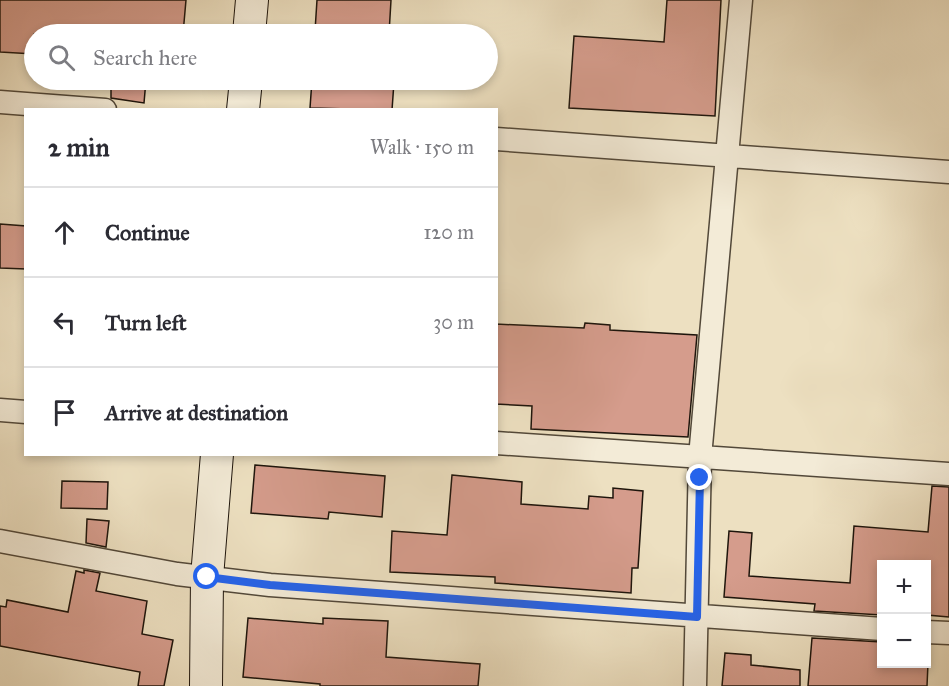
<!DOCTYPE html>
<meta charset="utf-8">
<style>
:root{--surface:#fff;--page:#f7f7f7;--text:#2b2b33;--muted:#7c7c81;--line:#e1e1e2}
body{margin:0;font-family:"IM FELL Great Primer",serif;background:var(--page);color:var(--text)}
.controls{position:absolute;right:18px;bottom:18px;display:grid;overflow:hidden;border-radius:0px;box-shadow:0 3px 9px #0003}
.controls button{width:54px;height:54px;display:grid;place-items:center;padding:0;border:0;border-bottom:2px solid var(--line);background:var(--surface);color:var(--text);font:30px sans-serif}
.stop{position:absolute;width:18px;height:18px;margin:-14px;border:4px solid #2563eb;border-radius:50%;background:#fff}
.stop.end{background:#2563eb;border-color:#fff;box-shadow:0 2px 6px #0008}
.list{margin:0;padding:0;list-style:none}
h2{display:flex;justify-content:space-between;align-items:center;height:78px;margin:0;padding:0 24px;font-size:26px}
h2 small{font-size:20px;font-weight:400;color:var(--muted)}
.list li{display:grid;grid-template-columns:39px 1fr auto;gap:18px;align-items:center;box-sizing:border-box;height:90px;padding:0 24px;border-top:2px solid var(--line)}
.list b{display:block;font-size:22px;white-space:nowrap}
.list em{font-size:20px;font-style:normal;color:var(--muted)}
.icon{flex:none;width:33px;height:33px;fill:none;stroke:currentColor;stroke-width:2;stroke-linecap:round;stroke-linejoin:round}
.map{position:relative;flex:none;width:949px;height:686px;overflow:hidden}
.search{position:absolute;background:var(--surface);box-shadow:0 3px 9px #0003;left:24px;top:24px;width:474px;height:66px;display:flex;align-items:center;gap:15px;box-sizing:border-box;padding:0 21px;border-radius:33px;color:var(--muted);font-size:22px}
.panel{position:absolute;background:var(--surface);box-shadow:0 3px 9px #0003;left:24px;top:108px;width:474px;height:348px;border-radius:0px}
.map>svg:first-child{display:block}
</style>
<div class="map">
<svg width="949" height="686" viewBox="0 0 949 686">
<rect width="100%" height="100%" fill="#ede0c1"/>
<filter id="stains"><feTurbulence type="fractalNoise" baseFrequency=".00333" numOctaves="4"/><feColorMatrix values="0 0 0 0 .2 0 0 0 0 .09 0 0 0 0 .02 0 0 0 .5 -.17"/></filter>
<radialGradient id="worn" r=".72"><stop offset=".6" stop-color="#630" stop-opacity="0"/><stop offset="1" stop-color="#630" stop-opacity=".3"/></radialGradient>
<!-- building -->
<path fill="#d59c8c" stroke="#1e150c" stroke-width="1.5" d="M 0,0 L 186,0 L 183,34 L 34,34 L 34,54 L 0,52 Z
M 317,0 L 391,0 L 389,34 L 336,34 L 315,31 Z
M 667,0 L 721,0 L 715,116 L 569,108 L 574,36 L 664,42 Z
M 111,80 L 146,80 L 144,103 L 111,98 Z
M 312,80 L 386,80 L 386,82 L 394,82 L 392,110 L 310,108 Z
M 0,224 L 26,226 L 26,269 L 0,268 Z
M 585,323 L 610,325 L 610,330 L 697,335 L 688,437 L 531,429 L 532,406 L 496,404 L 496,324 L 584,328 Z
M 255,465 L 385,476 L 382,517 L 329,512 L 328,519 L 251,513 Z
M 452,475 L 522,482 L 521,504 L 588,509 L 589,496 L 613,498 L 613,488 L 643,491 L 638,568 L 632,568 L 631,593 L 495,583 L 495,577 L 390,572 L 392,531 L 447,535 Z
M 62,481 L 108,482 L 107,509 L 61,508 Z
M 932,486 L 949,487 L 949,617 L 927,615 L 927,564 L 882,564 L 882,615 L 814,611 L 815,604 L 724,597 L 729,531 L 752,533 L 749,576 L 850,583 L 854,526 L 928,532 Z
M 87,519 L 109,521 L 106,547 L 86,543 Z
M 84,570 L 100,573 L 96,591 L 147,601 L 142,634 L 173,640 L 164,686 L 138,686 L 140,672 L 0,646 L 0,606 L 6,607 L 7,600 L 68,612 L 76,571 L 84,573 Z
M 248,618 L 323,624 L 323,618 L 388,621 L 386,657 L 480,664 L 478,686 L 320,686 L 320,684 L 243,677 Z
M 812,638 L 882,642 L 882,663 L 928,663 L 927,686 L 808,686 Z
M 725,653 L 751,655 L 751,665 L 800,670 L 800,686 L 722,686 Z"/>
<g fill="none" stroke-linecap="round" stroke-linejoin="round">
<!-- street casing -->
<g stroke="#524839" stroke-width="25">
<path id="street" d="M 0,102 L 105,110
M 496,139 L 949,172
M 0,410 L 26,412
M 496,443 L 949,474
M 0,541 L 177,574 L 270,585 L 882,629
M 926,632 L 949,633
M 695,686 L 700,457 L 741,0"/>
</g>
<!-- secondary casing -->
<g stroke="#1e150c" stroke-width="34">
<path id="secondary" d="M 249,34 L 252,0
M 243,110 L 246,80
M 206,686 L 207,577 L 217,454"/>
</g>
<!-- street -->
<use href="#street" stroke="#f3ebd7" stroke-width="22"/>
<!-- secondary -->
<use href="#secondary" stroke="#f3ebd7" stroke-width="32"/>
</g>
<g fill="none" stroke-linecap="round" stroke-linejoin="round">
<!-- route -->
<path stroke="#2563eb" stroke-width="8" d="M 207,577 L 270,585 L 697,617 L 700,478"/>
</g>
<rect width="100%" height="100%" filter="url(#stains)"/>
<rect width="100%" height="100%" fill="url(#worn)"/>
</svg>
<div class="controls">
<button>+</button>
<button>−</button>
</div>
<div class="stop" style="left:207px;top:577px"></div>
<div class="stop end" style="left:700px;top:478px"></div>
<div class="search"><svg class="icon" aria-label="search" viewBox="0 0 24 24"><circle cx="10" cy="10" r="6"/><path d="M15 15l6 6"/></svg>Search here</div>
<section class="panel">
<h2>2 min<small>Walk · 150 m</small></h2>
<ul class="list">
<li><svg class="icon" aria-label="ahead" viewBox="0 0 24 24"><path d="M12 20V5M6 11l6-6 6 6"/></svg><div><b>Continue</b></div><em>120 m</em></li>
<li><svg class="icon" aria-label="left" viewBox="0 0 24 24"><path d="M17 20v-9H6M10 6l-5 5 5 5"/></svg><div><b>Turn left</b></div><em>30 m</em></li>
<li><svg class="icon" aria-label="arrive" viewBox="0 0 24 24"><path d="M6 21V4h12l-3 4 3 4H6"/></svg><div><b>Arrive at destination</b></div></li>
</ul>
</section>
</div>
